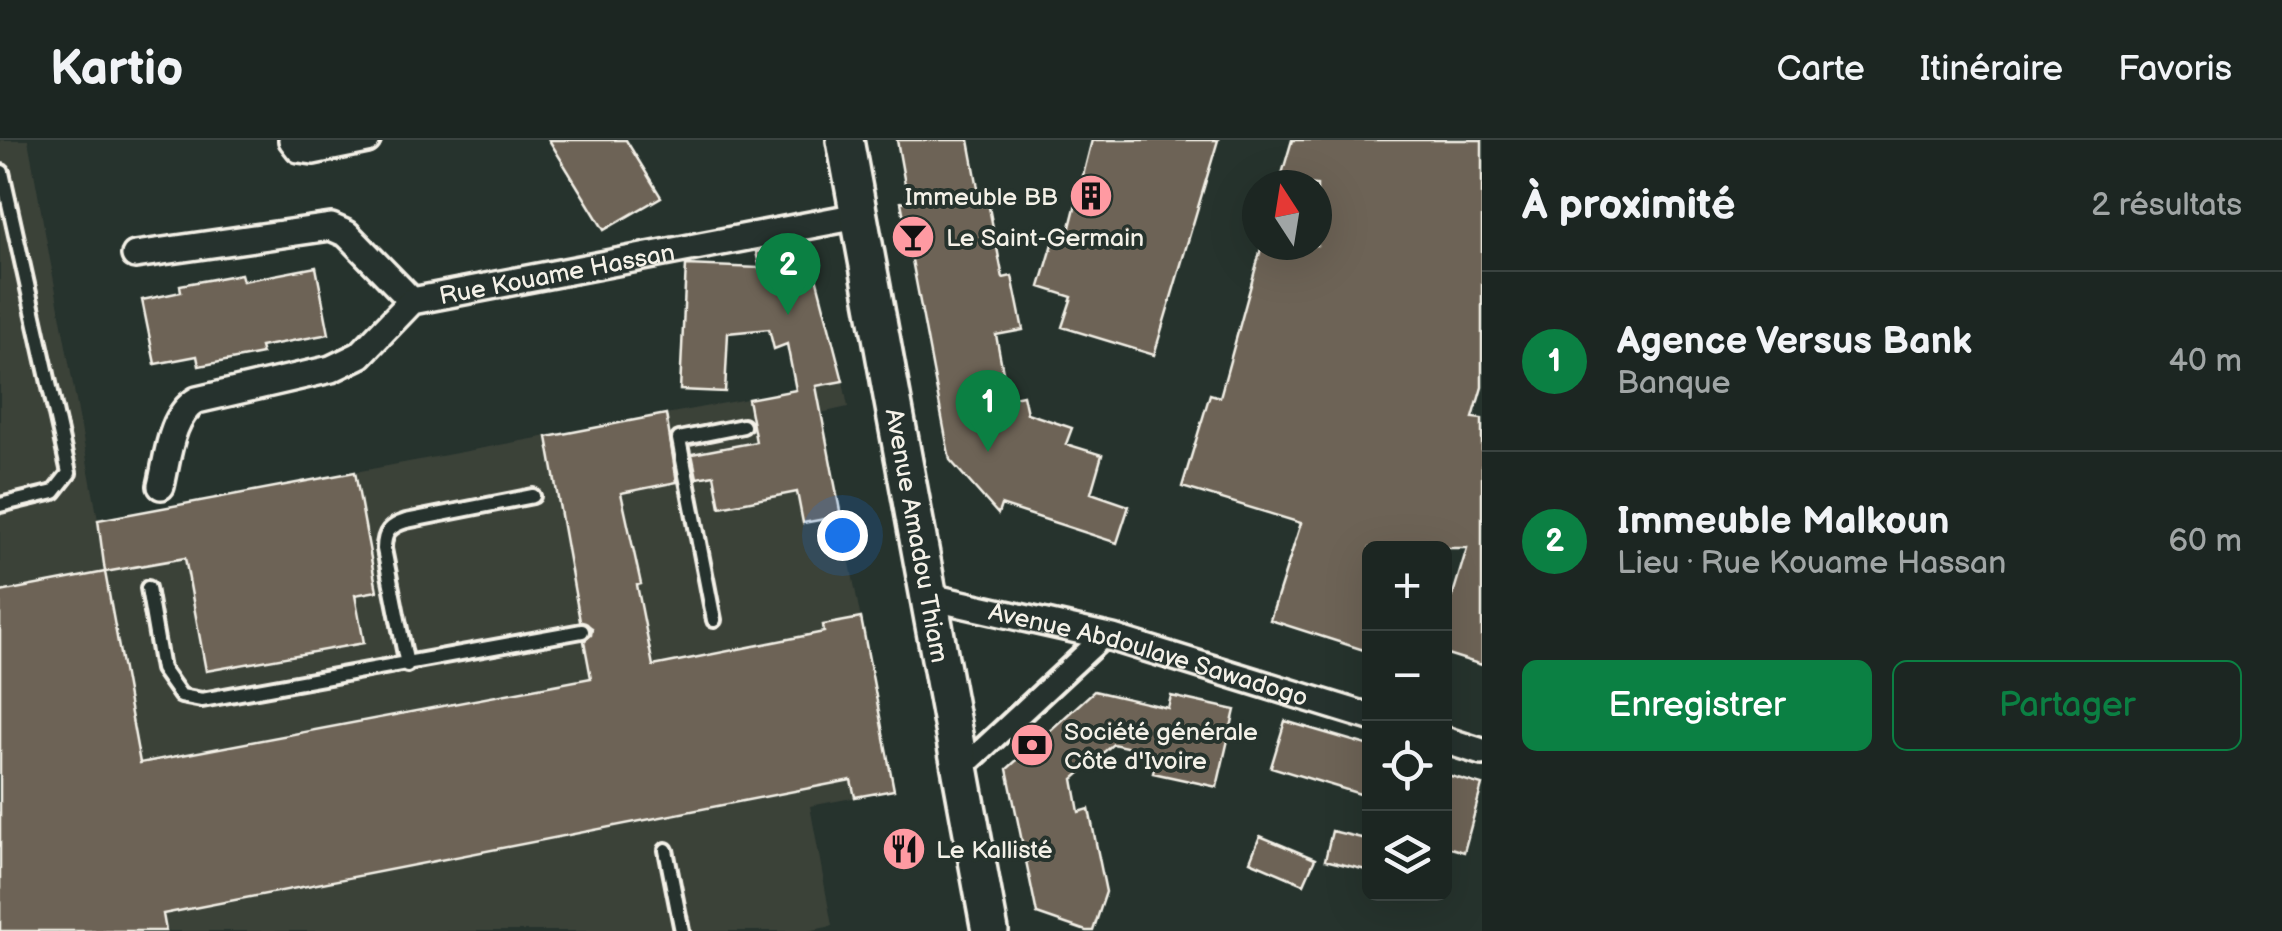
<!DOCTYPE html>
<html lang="fr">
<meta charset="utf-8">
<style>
:root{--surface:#1c2622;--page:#252e2a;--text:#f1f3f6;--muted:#a0a5a5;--line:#3a4340;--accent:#0b8043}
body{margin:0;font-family:"Balsamiq Sans",sans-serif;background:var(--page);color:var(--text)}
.controls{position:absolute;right:30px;bottom:30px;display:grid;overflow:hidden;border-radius:15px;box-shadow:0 10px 40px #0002}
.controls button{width:90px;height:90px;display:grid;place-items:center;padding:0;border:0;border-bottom:2px solid var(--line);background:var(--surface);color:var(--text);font:50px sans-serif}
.compass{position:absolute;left:1242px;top:30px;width:90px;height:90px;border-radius:50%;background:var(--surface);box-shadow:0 10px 40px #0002;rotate:348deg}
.you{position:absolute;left:842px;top:395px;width:35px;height:35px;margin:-25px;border:8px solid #fff;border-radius:50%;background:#1a73e8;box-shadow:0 0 0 15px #1a73e833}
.badge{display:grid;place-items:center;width:65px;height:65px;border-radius:50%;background:var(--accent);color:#fff;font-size:32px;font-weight:700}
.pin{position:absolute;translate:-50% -82px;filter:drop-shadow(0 2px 5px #0008)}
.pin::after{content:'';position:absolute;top:52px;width:35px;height:30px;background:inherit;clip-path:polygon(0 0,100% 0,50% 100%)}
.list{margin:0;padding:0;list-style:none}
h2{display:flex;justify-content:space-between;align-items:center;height:130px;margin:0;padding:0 40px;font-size:42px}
h2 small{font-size:32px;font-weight:400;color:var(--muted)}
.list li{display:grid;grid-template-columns:65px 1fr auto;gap:30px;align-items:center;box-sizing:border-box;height:180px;padding:0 40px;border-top:2px solid var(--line)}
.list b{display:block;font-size:38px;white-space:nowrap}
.list p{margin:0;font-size:32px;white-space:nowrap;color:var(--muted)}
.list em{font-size:32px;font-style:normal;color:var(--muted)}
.actions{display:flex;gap:20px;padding:30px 40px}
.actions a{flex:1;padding:22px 0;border:2px solid var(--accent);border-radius:15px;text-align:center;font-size:35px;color:var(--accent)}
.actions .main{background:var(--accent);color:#fff}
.icon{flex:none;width:55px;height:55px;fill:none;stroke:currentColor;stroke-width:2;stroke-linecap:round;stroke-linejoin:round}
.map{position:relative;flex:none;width:1482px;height:791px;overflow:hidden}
header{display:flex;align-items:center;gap:60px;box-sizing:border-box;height:140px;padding:0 50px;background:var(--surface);border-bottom:2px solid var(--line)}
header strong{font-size:48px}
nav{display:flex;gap:55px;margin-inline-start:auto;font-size:35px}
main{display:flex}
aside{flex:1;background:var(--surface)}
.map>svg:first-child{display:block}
</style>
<header>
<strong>Kartio</strong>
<nav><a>Carte</a><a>Itinéraire</a><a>Favoris</a></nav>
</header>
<main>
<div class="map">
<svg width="1482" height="791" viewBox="0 0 1482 791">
<rect width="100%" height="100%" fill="#26332d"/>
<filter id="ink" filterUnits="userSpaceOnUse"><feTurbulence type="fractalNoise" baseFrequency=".01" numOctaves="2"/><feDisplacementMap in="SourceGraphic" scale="20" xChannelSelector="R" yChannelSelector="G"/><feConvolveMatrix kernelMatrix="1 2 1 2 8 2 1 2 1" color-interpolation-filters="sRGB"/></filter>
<g filter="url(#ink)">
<!-- built -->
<path fill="#3b4239" d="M 0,0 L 28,0 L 98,380 L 843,241 L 848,267 L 821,273 L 894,650 L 810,666 L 832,786 L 808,791 L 0,791 Z"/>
<!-- building -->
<path fill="#6d6456" stroke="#f4f1e8" stroke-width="2.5" d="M 549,0 L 626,0 L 661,57 L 604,90 Z
M 897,0 L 969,0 L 980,59 L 987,57 L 1003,138 L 1012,136 L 1023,190 L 996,195 L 1008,258 L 1023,255 L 1027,273 L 1072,288 L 1066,304 L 1102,315 L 1091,353 L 1129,366 L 1117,403 L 1001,365 L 998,374 L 950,320 L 901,62 L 908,61 Z
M 1092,0 L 1218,0 L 1154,215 L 1062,187 L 1072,157 L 1040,147 L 1058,87 L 1069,91 Z
M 1292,0 L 1482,0 L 1482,247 L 1473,278 L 1482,279 L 1482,525 L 1444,513 L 1444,484 L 1467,408 L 1370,408 L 1370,512 L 1270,480 L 1301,383 L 1182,347 L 1210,254 L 1220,257 L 1262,105 L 1317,105 L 1317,45 L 1280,41 Z
M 807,102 L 843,241 L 816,246 L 841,376 L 803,383 L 797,352 L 720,367 L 714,335 L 697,338 L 692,314 L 756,302 L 748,259 L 796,250 L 787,204 L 774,209 L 769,189 L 728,193 L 725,252 L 680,250 L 686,125 L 760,128 L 756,112 Z
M 316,127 L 329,194 L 260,207 L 262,214 L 199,226 L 197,216 L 155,224 L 142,160 L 181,152 L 180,145 L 241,134 L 243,141 Z
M 666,274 L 677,342 L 621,353 L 641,444 L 637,445 L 653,526 L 824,492 L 823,485 L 861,478 L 894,650 L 855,657 L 851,640 L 163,774 L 166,791 L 0,791 L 0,452 L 105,432 L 140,623 L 591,538 L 584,501 L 591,495 L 592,488 L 580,481 L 547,297 Z
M 355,332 L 377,451 L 355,455 L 364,503 L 206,531 L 185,418 L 105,432 L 98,380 Z
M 1094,551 L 1168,568 L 1171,556 L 1235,570 L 1217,647 L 1153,633 L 1158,614 L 1113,604 L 1073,639 L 1079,672 L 1089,669 L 1106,752 L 1093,791 L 1086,791 L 1037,774 L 1007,629 Z
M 1285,581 L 1370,606 L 1370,657 L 1271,627 Z
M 1444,634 L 1482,645 L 1464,712 L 1444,706 Z
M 1332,691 L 1370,700 L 1370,731 L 1325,720 Z
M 1260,696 L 1315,719 L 1304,744 L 1250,721 Z"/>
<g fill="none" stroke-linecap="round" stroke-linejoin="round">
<!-- service casing -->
<g stroke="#f4f1e8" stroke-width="20">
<path id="service" d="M 0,365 L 54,352 L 69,333 L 2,32
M 148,448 L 162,529 L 181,556 L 202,560 L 582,491
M 714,480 L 679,299 L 743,286
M 407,525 L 384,409 C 384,392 390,386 406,381 L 533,356
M 666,710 L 682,791"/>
</g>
<!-- pedestrian casing -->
<g stroke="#f4f1e8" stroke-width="28">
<path id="pedestrian" d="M 959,631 L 1104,496"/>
</g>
<!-- minor casing -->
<g stroke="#f4f1e8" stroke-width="32">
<g id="minor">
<path d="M 292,0 L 299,9 L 313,11 L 367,0"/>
<path d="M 135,115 L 331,87 L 347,94 L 412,161"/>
<path id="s1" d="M 161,346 C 168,317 170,276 197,260 L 331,229 L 360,215 L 412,161 L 858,76"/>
<path id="s2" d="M 926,456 L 1113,498 L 1370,577"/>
<path d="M 1444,600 L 1482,612"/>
</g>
</g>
<!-- secondary casing -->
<g stroke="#f4f1e8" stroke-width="42">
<g id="secondary">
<path id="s3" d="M 845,0 L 990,791"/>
</g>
</g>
<!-- service -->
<use href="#service" stroke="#26332d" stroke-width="12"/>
<!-- pedestrian -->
<use href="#pedestrian" stroke="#26332d" stroke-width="20"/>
<!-- minor -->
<use href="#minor" stroke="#26332d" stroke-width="25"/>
<!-- secondary -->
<use href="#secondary" stroke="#26332d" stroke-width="35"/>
</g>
</g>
<!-- icons -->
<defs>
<g id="building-disc" transform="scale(2.25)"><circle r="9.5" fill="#ff9aa2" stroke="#26332d"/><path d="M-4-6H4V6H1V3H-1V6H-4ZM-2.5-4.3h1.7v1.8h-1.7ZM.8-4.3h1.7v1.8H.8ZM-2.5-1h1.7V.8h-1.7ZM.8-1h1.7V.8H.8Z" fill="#111"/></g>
<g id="bar-disc" transform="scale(2.25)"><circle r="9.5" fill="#ff9aa2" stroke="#26332d"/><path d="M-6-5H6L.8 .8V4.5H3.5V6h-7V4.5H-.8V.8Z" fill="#111"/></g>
<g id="bank-disc" transform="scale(2.25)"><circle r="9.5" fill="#ff9aa2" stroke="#26332d"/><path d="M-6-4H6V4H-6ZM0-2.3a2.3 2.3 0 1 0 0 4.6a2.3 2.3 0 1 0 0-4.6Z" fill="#111"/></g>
<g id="restaurant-disc" transform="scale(2.25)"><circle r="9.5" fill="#ff9aa2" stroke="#26332d"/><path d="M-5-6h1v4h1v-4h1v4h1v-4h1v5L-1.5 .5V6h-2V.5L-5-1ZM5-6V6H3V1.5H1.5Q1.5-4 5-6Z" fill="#111"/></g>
</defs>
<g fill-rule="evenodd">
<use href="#building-disc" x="1091" y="56"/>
<use href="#bar-disc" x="913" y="97"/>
<use href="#bank-disc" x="1032" y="605"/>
<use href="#restaurant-disc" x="904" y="709"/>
</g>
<g text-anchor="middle" stroke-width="8" stroke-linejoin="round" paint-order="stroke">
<!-- poi labels -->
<g font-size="25" fill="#f4f1e8" stroke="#26332d" text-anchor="start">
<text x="1058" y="65" text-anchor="end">Immeuble BB</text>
<text x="946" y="106">Le Saint-Germain</text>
<text x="1064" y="600">Société générale<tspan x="1064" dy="29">Côte d'Ivoire</tspan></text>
<text x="936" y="718">Le Kallisté</text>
</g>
<!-- street labels -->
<g font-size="25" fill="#f4f1e8" stroke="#26332d">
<text dy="9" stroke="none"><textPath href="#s1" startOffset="488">Rue Kouame Hassan</textPath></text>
<text dy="9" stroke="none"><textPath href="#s3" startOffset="402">Avenue Amadou Thiam</textPath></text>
<text dy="9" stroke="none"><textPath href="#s2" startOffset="230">Avenue Abdoulaye Sawadogo</textPath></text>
</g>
</g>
</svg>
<div class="controls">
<button>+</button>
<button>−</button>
<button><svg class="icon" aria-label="locate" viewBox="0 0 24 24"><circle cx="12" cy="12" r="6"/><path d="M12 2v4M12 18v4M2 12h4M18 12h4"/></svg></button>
<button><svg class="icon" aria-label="layers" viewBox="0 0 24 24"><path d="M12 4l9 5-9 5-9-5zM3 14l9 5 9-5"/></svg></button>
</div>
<svg class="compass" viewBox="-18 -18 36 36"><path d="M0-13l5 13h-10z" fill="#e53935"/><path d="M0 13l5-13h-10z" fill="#a0a5a5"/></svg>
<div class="you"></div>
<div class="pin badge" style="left:988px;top:312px">1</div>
<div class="pin badge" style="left:788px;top:175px">2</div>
</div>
<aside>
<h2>À proximité<small>2 résultats</small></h2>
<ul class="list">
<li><span class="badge">1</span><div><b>Agence Versus Bank</b><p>Banque</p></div><em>40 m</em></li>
<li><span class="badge">2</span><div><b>Immeuble Malkoun</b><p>Lieu · Rue Kouame Hassan</p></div><em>60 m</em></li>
</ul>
<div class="actions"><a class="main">Enregistrer</a><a>Partager</a></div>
</aside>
</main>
